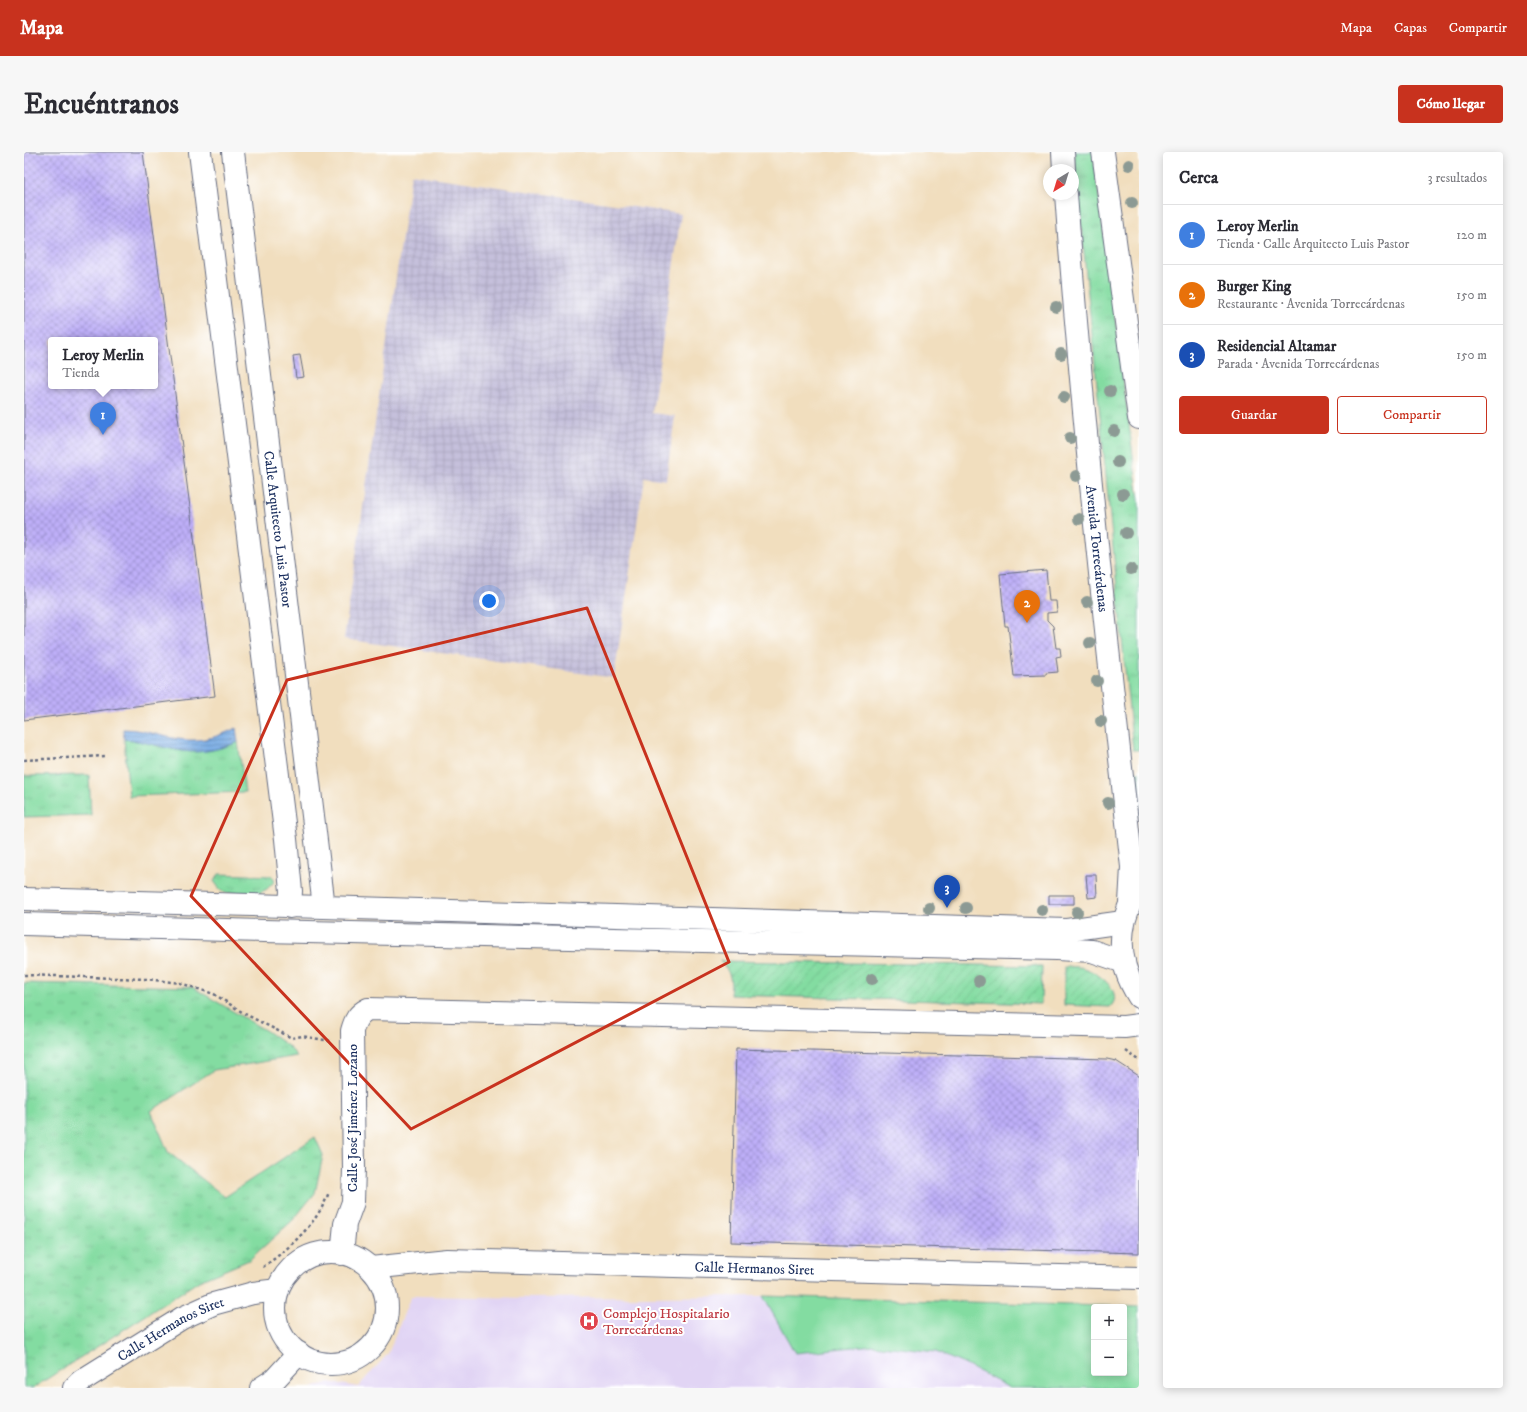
<!DOCTYPE html>
<html lang="es">
<meta charset="utf-8">
<style>
:root{--surface:#fff;--page:#f7f7f7;--text:#2b2b33;--muted:#7c7c81;--line:#e1e1e2;--accent:#c8321e}
body{margin:0;font-family:"IM FELL DW Pica",serif;background:var(--page);color:var(--text)}
.controls{position:absolute;right:12px;bottom:12px;display:grid;overflow:hidden;border-radius:4px;box-shadow:0 2px 10px #0003}
.controls button{width:36px;height:36px;display:grid;place-items:center;padding:0;border:0;border-bottom:1px solid var(--line);background:var(--surface);color:var(--text);font:20px sans-serif}
.compass{position:absolute;left:1019px;top:12px;width:36px;height:36px;border-radius:50%;background:var(--surface);box-shadow:0 2px 10px #0003;rotate:218deg}
.you{position:absolute;left:465px;top:449px;width:14px;height:14px;margin:-10px;border:3px solid #fff;border-radius:50%;background:#1a73e8;box-shadow:0 0 0 6px #1a73e833}
.badge{display:grid;place-items:center;width:26px;height:26px;border-radius:50%;background:var(--accent);color:#fff;font-size:13px;font-weight:700}
.pin{position:absolute;translate:-50% -33px;filter:drop-shadow(0 1px 2px #0008)}
.pin::after{content:'';position:absolute;top:21px;width:14px;height:12px;background:inherit;clip-path:polygon(0 0,100% 0,50% 100%)}
.popup{position:absolute;left:24px;top:185px;width:110px;height:52px;box-sizing:border-box;display:grid;place-content:center;border-radius:4px;background:var(--surface);filter:drop-shadow(0 1px 3px #0005);font-size:13px;white-space:nowrap;color:var(--muted)}
.popup b{font-size:15px;color:var(--text)}
.popup::after{content:'';position:absolute;left:50%;top:100%;margin-left:-8px;border:8px solid transparent;border-top-color:var(--surface)}
.list{margin:0;padding:0;list-style:none}
h2{display:flex;justify-content:space-between;align-items:center;height:52px;margin:0;padding:0 16px;font-size:17px}
h2 small{font-size:13px;font-weight:400;color:var(--muted)}
.list li{display:grid;grid-template-columns:26px 1fr auto;gap:12px;align-items:center;box-sizing:border-box;height:60px;padding:0 16px;border-top:1px solid var(--line)}
.list b{display:block;font-size:15px;white-space:nowrap}
.list p{margin:0;font-size:13px;white-space:nowrap;color:var(--muted)}
.list em{font-size:13px;font-style:normal;color:var(--muted)}
.actions{display:flex;gap:8px;padding:12px 16px}
.actions a{flex:1;padding:9px 0;border:1px solid var(--accent);border-radius:4px;text-align:center;font-size:14px;color:var(--accent)}
.actions .main{background:var(--accent);color:#fff}
.map{position:relative;flex:none;width:1115px;height:1236px;overflow:hidden;border-radius:4px}
header{display:flex;align-items:center;gap:24px;box-sizing:border-box;height:56px;padding:0 20px;background:var(--accent);color:#fff}
header strong{font-size:19px}
nav{display:flex;gap:22px;margin-inline-start:auto;font-size:14px}
.intro{display:flex;align-items:center;justify-content:space-between;box-sizing:border-box;height:96px;padding:0 24px}
h1{margin:0;font-size:28px}
.button{padding:10px 18px;border-radius:4px;background:var(--accent);color:#fff;font-size:14px;font-weight:700}
main{display:flex;gap:24px;padding:0 24px}
aside{flex:1;background:var(--surface);border-radius:4px;box-shadow:0 2px 10px #0003}
.map>svg:first-child{display:block}
</style>
<header>
<strong>Mapa</strong>
<nav><a>Mapa</a><a>Capas</a><a>Compartir</a></nav>
</header>
<div class="intro"><h1>Encuéntranos</h1><a class="button">Cómo llegar</a></div>
<main>
<div class="map">
<svg width="1115" height="1236" viewBox="0 0 1115 1236">
<defs>
<pattern id="industrial-grid" width="8" height="8" patternUnits="userSpaceOnUse"><rect width="8" height="8" fill="#c5c0db"/><path d="M0 4h8M4 0v8" fill="none" stroke="#a9a5be"/></pattern>
<pattern id="grass-tufts" width="24" height="20" patternUnits="userSpaceOnUse"><rect width="24" height="20" fill="#83dca1"/><path d="M3 7l-1-3M5 7V3M7 7l1-3M15 17l-1-3M17 17v-4M19 17l1-3" fill="none" stroke="#71bd8d"/></pattern>
<pattern id="garden-furrows" width="10" height="10" patternUnits="userSpaceOnUse"><rect width="10" height="10" fill="#83dca1"/><path d="M-1 1l2-2M0 10L10 0M9 11l2-2" fill="none" stroke="#71bd8d"/></pattern>
<pattern id="water-rules" width="6" height="5" patternUnits="userSpaceOnUse"><rect width="6" height="5" fill="#77aae3"/><path d="M0 2.5h6" fill="none" stroke="#618bbb"/></pattern>
<pattern id="building-cross-hatch" width="8" height="8" patternUnits="userSpaceOnUse"><rect width="8" height="8" fill="#beaff8"/><path d="M0 0l8 8M0 8l8-8" fill="none" stroke="#9a8fcc"/></pattern>
</defs>
<rect width="100%" height="100%" fill="#fff"/>
<filter id="ink" filterUnits="userSpaceOnUse"><feTurbulence type="fractalNoise" baseFrequency=".025" numOctaves="2"/><feDisplacementMap in="SourceGraphic" scale="8" xChannelSelector="R" yChannelSelector="G"/><feConvolveMatrix kernelMatrix="1 2 1 2 8 2 1 2 1" color-interpolation-filters="sRGB"/></filter>
<filter id="wash" filterUnits="userSpaceOnUse"><feTurbulence type="fractalNoise" baseFrequency=".012" numOctaves="4" result="noise"/><feDisplacementMap in="SourceGraphic" scale="16" xChannelSelector="R" yChannelSelector="G"/><feGaussianBlur stdDeviation="0.9" result="paint"/><feColorMatrix in="noise" values="0 0 0 0 0 0 0 0 0 0 0 0 0 0 0 0 0 1.4 0 .05"/><feComposite in="paint" operator="in"/></filter>
<g filter="url(#wash)">
<rect width="100%" height="100%" fill="#f1debe"/>
<!-- built -->
<path fill="#e1d4f4" d="M 387,1144 L 508,1146 L 739,1144 L 771,1201 L 849,1193 L 912,1200 L 940,1212 L 986,1236 L 288,1236 L 305,1230 L 334,1235 L 364,1202 Z"/>
<!-- industrial -->
<path fill="url(#industrial-grid)" d="M 387,22 L 657,62 L 628,261 L 651,264 L 642,328 L 620,325 L 590,526 L 320,487 Z"/>
<!-- grass -->
<path fill="url(#grass-tufts)" stroke="#4f8680" d="M 1050,0 L 1069,0 L 1115,349 L 1115,598 L 1109,598 Z
M 100,587 C 120,589 139,596 159,599 C 178,602 196,597 214,590 L 221,640 L 105,644 Z
M 1111,620 L 1115,620 L 1115,666 Z
M 65,623 L 67,663 L 0,665 L 0,624 Z
M 195,722 L 247,724 L 250,726 L 250,730 L 243,737 L 235,741 L 201,741 L 195,736 L 190,729 Z
M 0,831 L 168,835 L 244,880 L 265,895 L 273,904 L 190,918 L 127,959 L 144,1000 L 201,1045 L 291,985 L 299,1003 L 291,1041 L 270,1067 L 225,1108 L 175,1129 L 9,1236 L 0,1236 Z"/>
<!-- park -->
<path fill="#83dca1" stroke="#4f8680" fill-rule="evenodd" d="M 739,1144 L 1115,1155 L 1115,1236 L 986,1236 L 940,1212 L 912,1200 L 849,1193 L 771,1201 ZM 1070,1155 L 1100,1155 L 1100,1221 L 1070,1221 Z"/>
<!-- garden -->
<path fill="url(#garden-furrows)" stroke="#4f8680" d="M 696,809 L 1018,814 L 1017,852 L 706,843 C 708,827 707,821 696,809 Z
M 1040,815 C 1047,815 1055,814 1062,817 C 1075,821 1101,841 1086,855 L 1040,853 Z"/>
<!-- water -->
<path fill="url(#water-rules)" stroke="#496ca0" d="M 212,576 L 214,590 C 196,597 178,602 159,599 C 139,596 120,589 100,587 L 99,577 C 124,577 149,590 173,588 C 187,587 200,582 212,576 Z"/>
<g id="blocks">
<!-- building -->
<path fill="url(#building-cross-hatch)" fill-rule="evenodd" d="M 0,0 L 119,0 L 191,544 L 0,568 ZM 27,188 L 131,188 L 131,234 L 27,234 Z
M 276,203 L 280,225 L 272,226 L 269,204 Z
M 1022,418 L 1025,449 L 1032,449 L 1033,460 L 1023,461 L 1023,468 L 1029,474 L 1032,496 L 1036,496 L 1037,504 L 1032,505 L 1034,520 L 1022,521 L 1022,523 L 990,524 L 984,474 L 981,474 L 976,422 Z
M 1062,723 L 1072,723 L 1073,745 L 1064,746 Z
M 1025,743 L 1050,743 L 1050,752 L 1025,752 Z
M 712,897 L 1083,907 L 1092,909 L 1115,924 L 1115,1101 L 707,1090 Z"/>
</g>
</g>
<g filter="url(#ink)">
<use href="#blocks" fill-opacity="0" stroke="#666c80" stroke-width="1"/>
<g fill="none" stroke-linecap="round" stroke-linejoin="round">
<!-- minor casing -->
<g stroke="#666c80" stroke-width="24">
<g id="minor">
<circle cx="307" cy="1156" r="56"/>
<path d="M 318,1102 L 321,1072 L 329,1050 L 330,1016 L 328,879 C 331,868 334,862 344,857 L 1100,875 L 1115,873"/>
<path id="s1" d="M 347,1116 L 423,1108 L 1115,1126"/>
<path id="s2" d="M 50,1236 L 57,1229 L 158,1166 L 189,1152 L 229,1141 L 254,1138"/>
<path d="M 237,1236 L 251,1227 L 275,1201"/>
</g>
</g>
<!-- tertiary casing -->
<g stroke="#666c80" stroke-width="24">
<g id="tertiary">
<path d="M 176,0 L 262,687 L 267,739 L 266,755"/>
<path id="s3" d="M 209,0 L 300,755"/>
<path d="M 1039,0 L 1040,18"/>
<path id="s4" d="M 1042,42 C 1058,267 1083,491 1108,715 L 1106,751"/>
<path d="M 0,747 L 300,755 L 1043,778 L 1099,770"/>
<path d="M 0,772 L 240,779 L 1033,797 L 1068,799 L 1100,810"/>
</g>
</g>
<!-- primary casing -->
<g stroke="#666c80" stroke-width="24">
<path id="primary" d="M 1079,0 L 1115,266
M 1115,734 C 1093,772 1091,808 1115,845"/>
</g>
<!-- path -->
<path stroke="#666c80" stroke-width="2.5" stroke-dasharray="3 3" stroke-linecap="butt" d="M 0,608 L 81,604
M 0,823 L 122,827 L 156,831 L 190,842 L 221,862 L 268,886 L 278,884 L 306,889
M 1102,899 L 1115,908
M 239,1115 C 266,1096 294,1071 305,1040"/>
<!-- minor -->
<use href="#minor" stroke="#fff" stroke-width="22"/>
<!-- tertiary -->
<use href="#tertiary" stroke="#fff" stroke-width="22"/>
<!-- primary -->
<use href="#primary" stroke="#fff" stroke-width="22"/>
</g>
<!-- trees -->
<g fill="#8c9a94">
<circle cx="1105" cy="13" r="6"/>
<circle cx="1108" cy="51" r="6"/>
<circle cx="1032" cy="155" r="6"/>
<circle cx="1037" cy="202" r="6"/>
<circle cx="1086" cy="239" r="6"/>
<circle cx="1040" cy="245" r="6"/>
<circle cx="1090" cy="279" r="6"/>
<circle cx="1046" cy="286" r="6"/>
<circle cx="1094" cy="310" r="6"/>
<circle cx="1052" cy="324" r="6"/>
<circle cx="1099" cy="342" r="6"/>
<circle cx="1055" cy="367" r="6"/>
<circle cx="1102" cy="381" r="6"/>
<circle cx="1107" cy="417" r="6"/>
<circle cx="1063" cy="450" r="6"/>
<circle cx="1066" cy="491" r="6"/>
<circle cx="1073" cy="529" r="6"/>
<circle cx="1077" cy="569" r="6"/>
<circle cx="1084" cy="651" r="6"/>
<circle cx="905" cy="756" r="6"/>
<circle cx="942" cy="756" r="6"/>
<circle cx="1018" cy="758" r="6"/>
<circle cx="1053" cy="760" r="6"/>
<circle cx="848" cy="827" r="6"/>
<circle cx="955" cy="829" r="6"/>
</g>
</g>
<!-- marked area -->
<path fill="none" stroke="#c8321e" stroke-width="3" stroke-linejoin="round" d="M 563,456 L 705,810 L 387,977 L 167,744 L 263,528 Z"/>
<!-- icons -->
<defs>
<g id="hospital-disc" transform="scale(1)"><circle r="9.5" fill="#e0444e" stroke="#fff"/><path d="M-5-5h3v3.5h4V-5h3V5h-3V1.5h-4V5h-3Z" fill="#fff"/></g>
</defs>
<g fill-rule="evenodd">
<use href="#hospital-disc" x="565" y="1169"/>
</g>
<g text-anchor="middle" stroke-width="4" stroke-linejoin="round" paint-order="stroke">
<!-- street labels -->
<g font-size="14" fill="#1b2f5e" stroke="#fff">
<text dy="5" stroke="none"><textPath href="#s3" startOffset="380">Calle Arquitecto Luis Pastor</textPath></text>
<text dy="5" stroke="none"><textPath href="#s4" startOffset="356">Avenida Torrecárdenas</textPath></text>
<text transform="translate(328 966) rotate(-90)" y="5">Calle José Jiménez Lozano</text>
<text dy="5" stroke="none"><textPath href="#s1" startOffset="384">Calle Hermanos Siret</textPath></text>
<text dy="5" stroke="none"><textPath href="#s2" startOffset="114">Calle Hermanos Siret</textPath></text>
</g>
<!-- health labels -->
<g font-size="14" fill="#be3a42" stroke="#fff" text-anchor="start">
<text x="579" y="1166">Complejo Hospitalario<tspan x="579" dy="16">Torrecárdenas</tspan></text>
</g>
</g>
</svg>
<div class="controls">
<button>+</button>
<button>−</button>
</div>
<svg class="compass" viewBox="-18 -18 36 36"><path d="M0-13l5 13h-10z" fill="#e53935"/><path d="M0 13l5-13h-10z" fill="#7c7c81"/></svg>
<div class="you"></div>
<div class="pin badge" style="left:79px;top:283px;background:#3f7fe0">1</div>
<div class="popup"><b>Leroy Merlin</b>Tienda</div>
<div class="pin badge" style="left:1003px;top:471px;background:#e8710a">2</div>
<div class="pin badge" style="left:923px;top:756px;background:#1a4fb4">3</div>
</div>
<aside>
<h2>Cerca<small>3 resultados</small></h2>
<ul class="list">
<li><span class="badge" style="background:#3f7fe0">1</span><div><b>Leroy Merlin</b><p>Tienda · Calle Arquitecto Luis Pastor</p></div><em>120 m</em></li>
<li><span class="badge" style="background:#e8710a">2</span><div><b>Burger King</b><p>Restaurante · Avenida Torrecárdenas</p></div><em>150 m</em></li>
<li><span class="badge" style="background:#1a4fb4">3</span><div><b>Residencial Altamar</b><p>Parada · Avenida Torrecárdenas</p></div><em>150 m</em></li>
</ul>
<div class="actions"><a class="main">Guardar</a><a>Compartir</a></div>
</aside>
</main>
